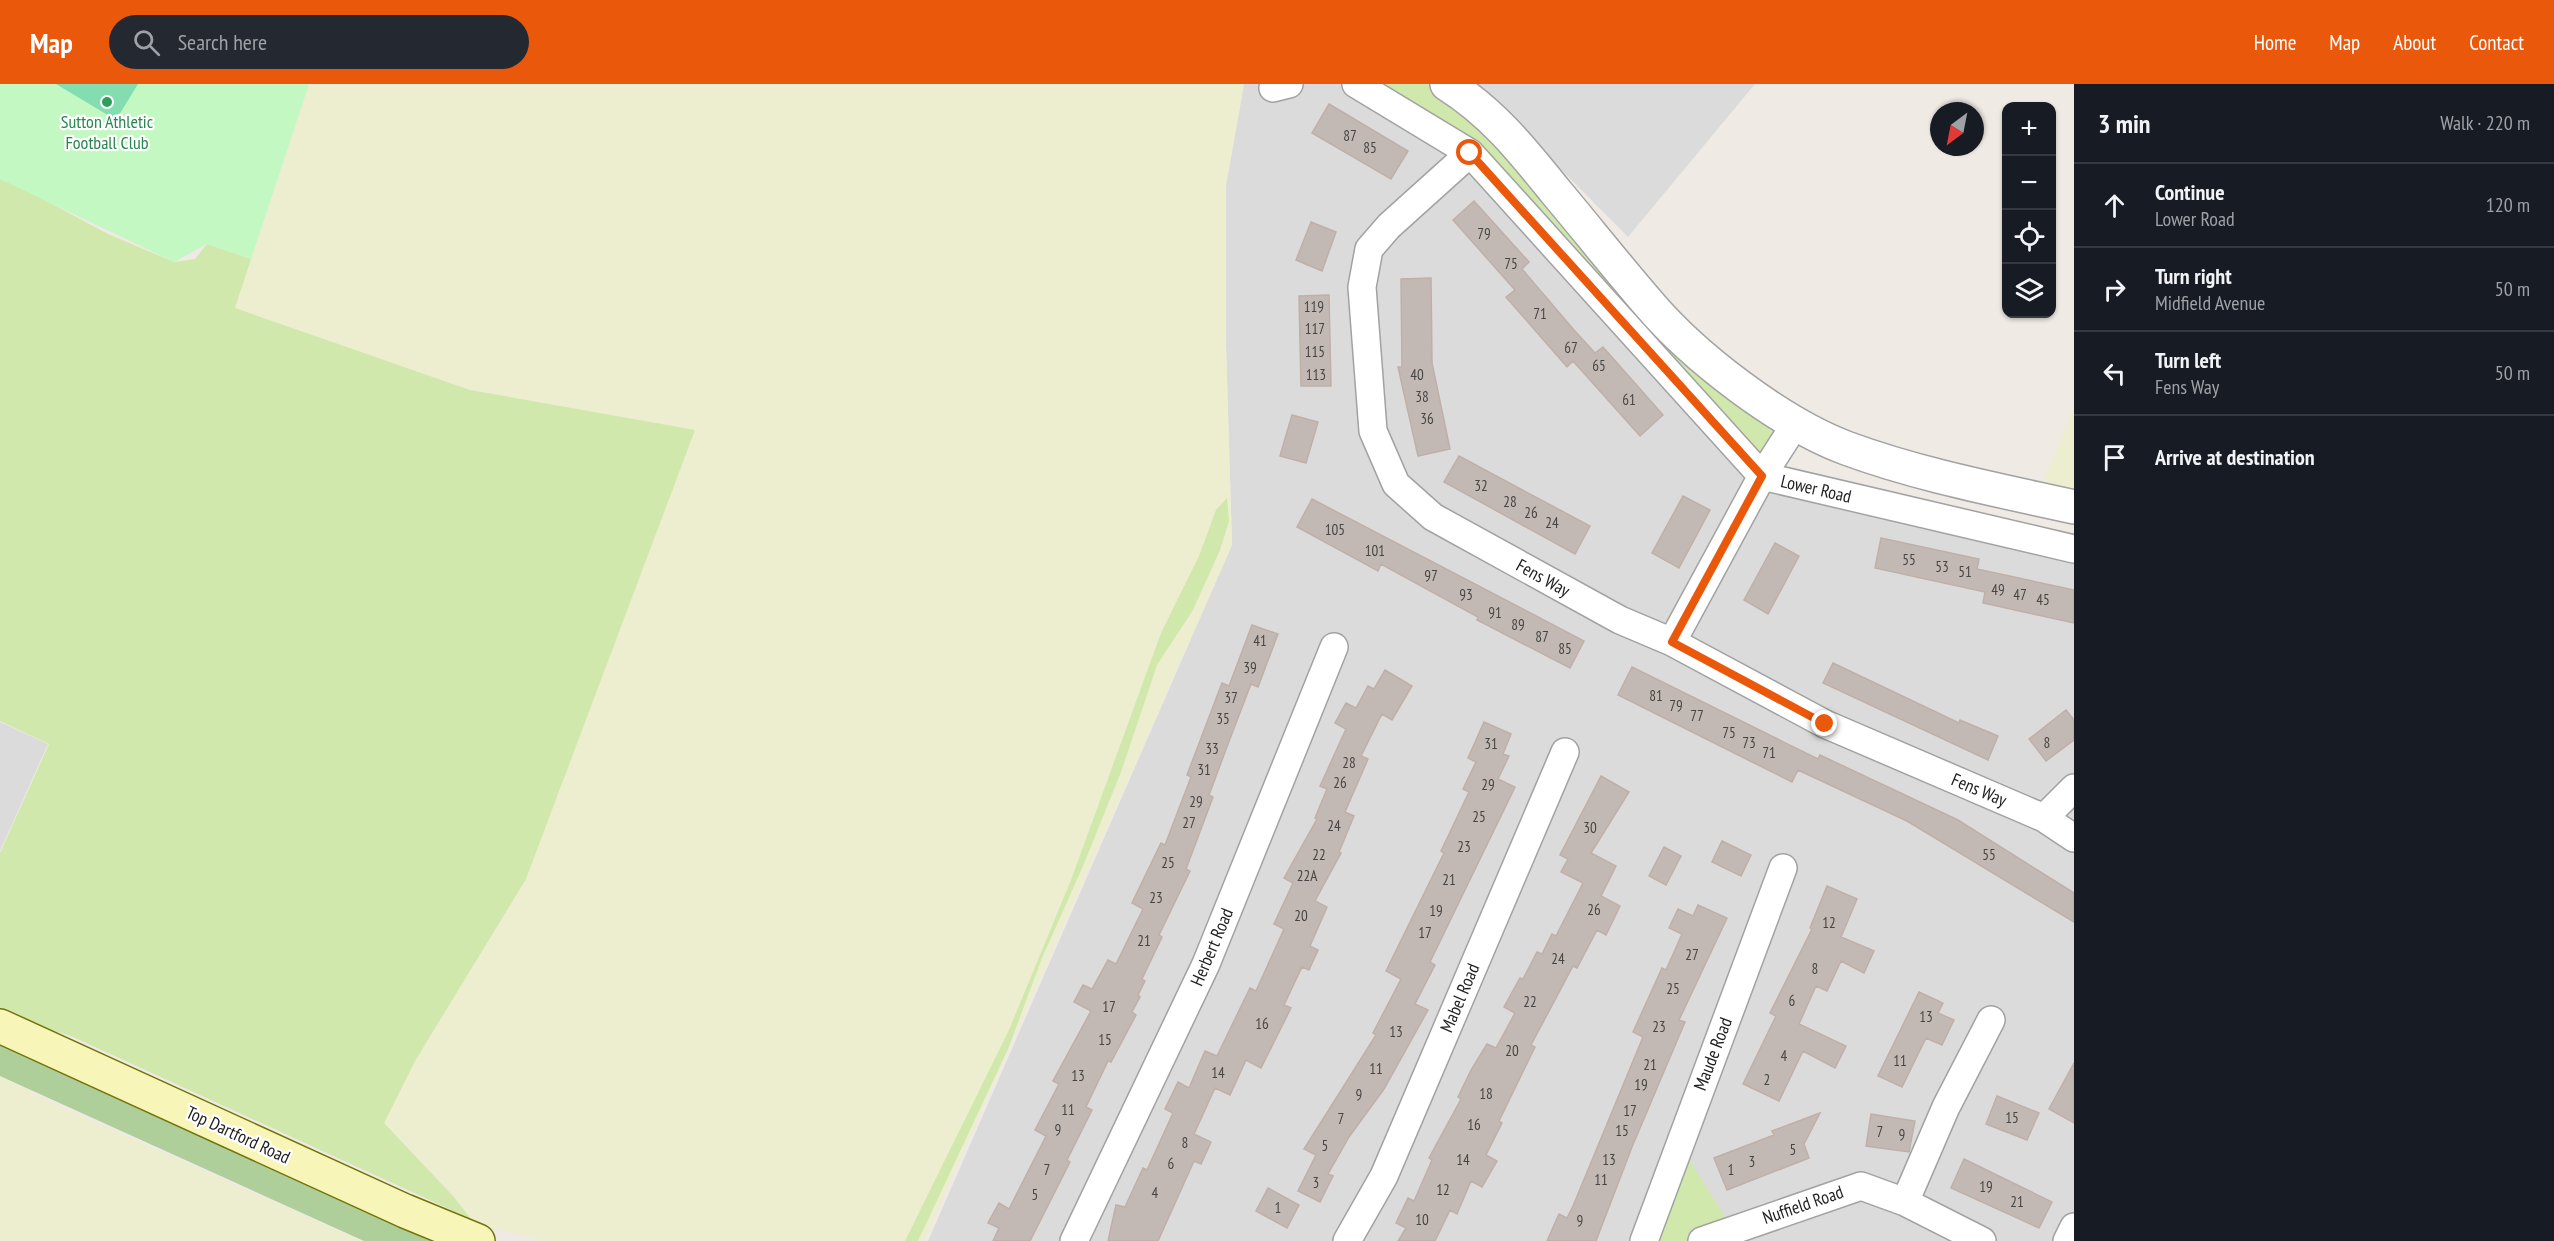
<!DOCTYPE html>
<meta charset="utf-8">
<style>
:root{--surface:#171b24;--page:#242831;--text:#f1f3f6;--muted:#9ea1a6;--line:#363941;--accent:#ea580c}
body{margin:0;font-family:"PT Sans Narrow",sans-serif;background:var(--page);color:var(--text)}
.controls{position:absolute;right:18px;top:18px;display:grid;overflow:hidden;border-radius:12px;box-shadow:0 2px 4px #0004}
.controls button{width:54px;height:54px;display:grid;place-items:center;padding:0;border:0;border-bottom:2px solid var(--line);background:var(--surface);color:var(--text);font:30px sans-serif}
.compass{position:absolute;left:1930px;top:18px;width:54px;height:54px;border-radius:50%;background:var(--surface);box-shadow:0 2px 4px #0004;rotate:212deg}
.stop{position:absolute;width:18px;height:18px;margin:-14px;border:4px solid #ea580c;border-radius:50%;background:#fff}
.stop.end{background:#ea580c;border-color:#fff;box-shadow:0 2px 6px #0008}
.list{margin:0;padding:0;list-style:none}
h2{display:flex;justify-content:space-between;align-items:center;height:78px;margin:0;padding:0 24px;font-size:26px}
h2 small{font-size:20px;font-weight:400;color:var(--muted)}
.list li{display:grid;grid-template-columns:39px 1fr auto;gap:18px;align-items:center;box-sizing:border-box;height:84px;padding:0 24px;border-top:2px solid var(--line)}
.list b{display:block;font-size:22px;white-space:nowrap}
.list p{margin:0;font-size:20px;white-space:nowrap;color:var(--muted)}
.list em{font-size:20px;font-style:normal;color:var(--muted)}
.icon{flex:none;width:33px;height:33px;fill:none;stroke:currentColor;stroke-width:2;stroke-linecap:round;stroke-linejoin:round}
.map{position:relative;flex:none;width:2074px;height:1157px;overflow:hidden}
header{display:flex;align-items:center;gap:36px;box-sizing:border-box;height:84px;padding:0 30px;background:var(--accent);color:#fff}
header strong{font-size:28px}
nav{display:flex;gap:33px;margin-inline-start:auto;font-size:21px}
.search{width:420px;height:54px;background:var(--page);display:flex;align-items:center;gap:15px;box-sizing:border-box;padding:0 21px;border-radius:33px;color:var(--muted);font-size:22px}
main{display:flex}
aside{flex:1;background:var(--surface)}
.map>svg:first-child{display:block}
</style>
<header>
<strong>Map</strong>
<div class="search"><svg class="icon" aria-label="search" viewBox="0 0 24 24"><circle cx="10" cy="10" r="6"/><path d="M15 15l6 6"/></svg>Search here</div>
<nav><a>Home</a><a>Map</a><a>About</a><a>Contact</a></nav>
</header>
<main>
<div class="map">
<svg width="2074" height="1157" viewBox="0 0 2074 1157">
<rect width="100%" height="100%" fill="#efeae4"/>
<!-- residential -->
<path fill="#dcdbdb" d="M 1244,0 L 1405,0 L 1762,392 L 2074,455 L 2074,1157 L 928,1157 L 1232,461 L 1226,261 L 1226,101 Z
M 1476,0 L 1755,0 L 1628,153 Z
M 0,638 L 48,660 L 0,767 Z"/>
<!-- farmland -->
<path fill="#ededd0" d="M 308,0 L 1244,0 L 1226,101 L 1226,261 L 1232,461 L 924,1157 L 546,1157 L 494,1145 L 471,1135 L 454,1113 L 384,1039 L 415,977 L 694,346 L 470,306 L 234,224 Z
M 2074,324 L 2074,406 L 2043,397 Z
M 0,977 L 33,1010 L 361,1157 L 0,1157 Z"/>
<!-- grass -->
<path fill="#d0e8ab" d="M 1355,0 L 1446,0 L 1650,223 L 1796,339 L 1762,390 L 1471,68 Z
M 0,92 L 108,150 L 174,178 L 195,175 L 207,160 L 251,175 L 235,224 L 470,306 L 695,346 L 526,795 L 415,977 L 384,1039 L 454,1113 L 471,1135 L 71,952 L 0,931 L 0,769 L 49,660 L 0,637 Z
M 1227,414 L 1229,437 L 1220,466 L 1193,526 L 1157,581 L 1121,688 L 1083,782 L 1042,874 L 1008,965 L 918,1157 L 905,1157 L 1009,946 L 1071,796 L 1161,549 L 1199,472 L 1216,426 Z
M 1679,1060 L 1733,1145 L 1702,1157 L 1644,1157 Z"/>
<!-- forest -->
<path fill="#aece9a" d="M 0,945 L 443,1157 L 364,1157 L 0,992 Z"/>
<!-- park -->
<path fill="#c3f8c2" d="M 0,0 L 309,0 L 251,175 L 207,160 L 174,178 L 0,95 Z"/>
<!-- pitch -->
<path fill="#83ddb1" d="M 56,0 L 138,0 L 116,36 Z"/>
<!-- building -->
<path fill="#c3b9b4" stroke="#c0afa7" stroke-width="1.5" d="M 1329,20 L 1408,67 L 1391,95 L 1312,49 Z
M 1474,117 L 1529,178 L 1522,185 L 1574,246 L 1595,269 L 1603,263 L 1663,331 L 1640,352 L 1573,277 L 1567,283 L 1506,213 L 1515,206 L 1453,136 Z
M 1311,138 L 1336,148 L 1322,187 L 1296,176 Z
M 1431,194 L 1432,279 L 1450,365 L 1418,372 L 1398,283 L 1402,283 L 1401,195 Z
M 1329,211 L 1331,302 L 1301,302 L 1299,212 Z
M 1292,331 L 1318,338 L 1306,379 L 1280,372 Z
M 1459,372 L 1590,442 L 1575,470 L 1444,398 Z
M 1683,412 L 1710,426 L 1679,484 L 1652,469 Z
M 1312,415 L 1584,557 L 1570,584 L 1477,536 L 1478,533 L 1381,480 L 1378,487 L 1297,443 Z
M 1881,454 L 1979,475 L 1977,485 L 2074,506 L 2074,539 L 1983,519 L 1985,508 L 1875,484 Z
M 1775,459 L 1799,472 L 1768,530 L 1744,516 Z
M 1252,541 L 1278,550 L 1258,603 L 1251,600 L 1228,660 L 1209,711 L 1213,713 L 1186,785 L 1190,787 L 1159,851 L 1162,853 L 1142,895 L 1145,897 L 1138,911 L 1140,913 L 1132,928 L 1136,931 L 1111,978 L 1108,977 L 1086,1023 L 1092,1026 L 1067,1076 L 1070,1078 L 1030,1157 L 993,1157 L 999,1144 L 988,1139 L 999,1119 L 1009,1125 L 1046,1052 L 1035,1046 L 1059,1000 L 1053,997 L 1091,927 L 1074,918 L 1083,901 L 1092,905 L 1108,876 L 1116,880 L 1143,825 L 1132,819 L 1161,759 L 1165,761 L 1191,693 L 1187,691 L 1222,599 L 1229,602 Z
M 1833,579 L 1959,639 L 1960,636 L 1998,652 L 1988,676 L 1823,599 Z
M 1632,583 L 1818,675 L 1820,671 L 1958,736 L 2074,809 L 2074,838 L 1907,737 L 1798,686 L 1792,698 L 1618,611 Z
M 1385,586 L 1412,602 L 1392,636 L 1382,630 L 1361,672 L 1368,675 L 1345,728 L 1354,732 L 1339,768 L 1341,769 L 1315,817 L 1327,823 L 1310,862 L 1318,866 L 1309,886 L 1302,883 L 1284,921 L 1291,924 L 1261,984 L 1246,976 L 1230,1011 L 1215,1004 L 1194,1050 L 1211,1058 L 1201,1080 L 1194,1077 L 1158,1157 L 1108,1157 L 1116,1121 L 1125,1123 L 1143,1084 L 1147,1086 L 1173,1029 L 1165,1025 L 1178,998 L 1189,1004 L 1205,967 L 1217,972 L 1250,904 L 1256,907 L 1284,845 L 1274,840 L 1293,799 L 1284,794 L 1317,735 L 1315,734 L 1327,705 L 1320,702 L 1346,645 L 1335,639 L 1346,619 L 1356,624 L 1368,602 L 1374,605 Z
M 2066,626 L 2074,636 L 2074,656 L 2046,677 L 2029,655 Z
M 1484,638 L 1511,650 L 1503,670 L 1509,672 L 1498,695 L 1515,703 L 1430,878 L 1435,881 L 1415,920 L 1428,926 L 1384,1005 L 1349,1053 L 1328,1090 L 1333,1092 L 1320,1118 L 1298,1107 L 1316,1071 L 1304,1065 L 1376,951 L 1373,949 L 1401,895 L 1386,887 L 1444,769 L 1441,767 L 1469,708 L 1463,705 L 1476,678 L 1468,674 Z
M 1601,692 L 1629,708 L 1591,769 L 1616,782 L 1601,812 L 1620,822 L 1606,851 L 1597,846 L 1577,884 L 1573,882 L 1531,961 L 1535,963 L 1499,1037 L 1502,1039 L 1486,1071 L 1497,1077 L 1482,1103 L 1471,1097 L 1457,1130 L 1450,1126 L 1435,1157 L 1398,1157 L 1406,1144 L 1396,1139 L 1408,1114 L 1414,1117 L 1432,1076 L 1429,1074 L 1461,1015 L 1458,1013 L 1471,986 L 1487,960 L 1496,964 L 1515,929 L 1504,923 L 1520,894 L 1523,895 L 1537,868 L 1542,870 L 1552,850 L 1556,852 L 1583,799 L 1561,788 L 1568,775 L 1560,771 Z
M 1722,757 L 1751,771 L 1741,792 L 1712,778 Z
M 1664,763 L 1681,772 L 1666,801 L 1649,792 Z
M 1827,802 L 1857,815 L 1841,853 L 1874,867 L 1864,889 L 1841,877 L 1827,907 L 1816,902 L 1799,940 L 1846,962 L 1835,984 L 1803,967 L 1779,1017 L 1743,1000 L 1776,932 L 1770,929 L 1812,845 L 1810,844 Z
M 1698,821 L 1727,834 L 1679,936 L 1685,938 L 1632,1063 L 1596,1157 L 1547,1157 L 1559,1130 L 1567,1134 L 1573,1122 L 1643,953 L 1633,948 L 1662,884 L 1666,886 L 1682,850 L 1669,844 L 1678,825 L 1693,832 Z
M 1919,908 L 1943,919 L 1938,929 L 1954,936 L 1942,961 L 1926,954 L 1902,1003 L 1878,992 Z
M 2074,979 L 2074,1039 L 2049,1025 Z
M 1997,1012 L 2039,1029 L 2027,1056 L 1986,1040 Z
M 1820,1029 L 1804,1060 L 1809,1074 L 1727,1106 L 1714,1074 L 1774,1051 L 1772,1047 Z
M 1871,1030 L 1915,1037 L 1909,1068 L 1866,1062 Z
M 1964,1075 L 2052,1118 L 2039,1144 L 1951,1104 Z
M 1268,1104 L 1299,1121 L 1287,1144 L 1256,1127 Z"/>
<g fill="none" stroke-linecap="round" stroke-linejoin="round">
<!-- minor casing -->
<g stroke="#a2a2a2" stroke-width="30">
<path id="minor" d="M 1356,0 L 1470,69 L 1762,392 L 2074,465
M 1273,4 L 1289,0
M 1470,69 L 1389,142 L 1369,165 L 1362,203 L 1373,347 L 1396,400 L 1433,433 L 1620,536 L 1672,558 L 1825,640 L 2044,734 L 2074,754
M 1672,558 L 1762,392 L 1796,339
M 2044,734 L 2074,704
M 1905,1118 L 1946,1023 L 1991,936
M 1074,1157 L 1206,880 L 1334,563
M 1347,1157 L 1384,1092 L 1565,668
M 1644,1157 L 1783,784
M 1702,1157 L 1861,1102 L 1905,1118 L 1982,1157
M 2067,1157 L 2074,1143"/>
</g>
<!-- tertiary casing -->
<g stroke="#a2a2a2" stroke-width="36">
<path id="tertiary" d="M 1447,0 C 1493,29 1522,66 1556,108 C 1587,145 1617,183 1649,220 C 1694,273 1780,339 1846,364 C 1919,391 1998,406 2074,423"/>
</g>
<!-- secondary casing -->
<g stroke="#737407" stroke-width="36">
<path id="secondary" d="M 0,942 L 405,1127 L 478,1157"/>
</g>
<!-- minor -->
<use href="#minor" stroke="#fff" stroke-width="27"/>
<!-- tertiary -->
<use href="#tertiary" stroke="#fff" stroke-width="33"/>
<!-- secondary -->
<use href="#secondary" stroke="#f8f5b9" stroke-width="33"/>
</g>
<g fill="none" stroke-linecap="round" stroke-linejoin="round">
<!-- route -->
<path stroke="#ea580c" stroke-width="8" d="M 1470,69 L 1762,392 L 1672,558 L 1825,640"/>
</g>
<!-- markers -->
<circle fill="#2e9e5b" stroke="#fff" stroke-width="2" cx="107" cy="18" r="6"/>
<g text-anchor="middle" stroke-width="4.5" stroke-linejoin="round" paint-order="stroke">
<!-- number labels -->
<g font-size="15" fill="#474544">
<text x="1350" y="57">87</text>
<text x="1370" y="69">85</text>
<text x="1484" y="155">79</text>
<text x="1511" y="185">75</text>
<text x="1314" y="228">119</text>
<text x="1540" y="235">71</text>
<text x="1315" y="250">117</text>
<text x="1571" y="269">67</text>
<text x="1315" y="273">115</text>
<text x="1599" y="287">65</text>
<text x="1316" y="296">113</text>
<text x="1417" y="296">40</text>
<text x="1422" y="318">38</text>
<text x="1629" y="321">61</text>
<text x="1427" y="340">36</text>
<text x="1481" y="407">32</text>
<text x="1510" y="423">28</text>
<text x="1531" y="434">26</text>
<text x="1552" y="444">24</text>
<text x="1335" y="451">105</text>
<text x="1375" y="472">101</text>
<text x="1909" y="481">55</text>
<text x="1942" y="488">53</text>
<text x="1965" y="493">51</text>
<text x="1431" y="497">97</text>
<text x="1998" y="511">49</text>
<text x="1466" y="516">93</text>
<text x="2020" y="516">47</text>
<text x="2043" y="521">45</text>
<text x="1495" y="534">91</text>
<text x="1518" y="546">89</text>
<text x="1542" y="558">87</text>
<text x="1260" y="562">41</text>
<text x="1565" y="570">85</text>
<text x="1250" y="589">39</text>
<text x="1656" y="617">81</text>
<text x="1231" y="619">37</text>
<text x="1676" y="627">79</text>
<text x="1697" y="637">77</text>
<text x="1223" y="640">35</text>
<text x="1729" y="654">75</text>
<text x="1749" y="664">73</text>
<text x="2047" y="664">8</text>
<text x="1491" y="665">31</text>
<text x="1212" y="670">33</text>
<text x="1769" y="674">71</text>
<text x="1349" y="684">28</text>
<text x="1204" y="691">31</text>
<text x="1340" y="704">26</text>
<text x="1488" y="706">29</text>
<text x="1196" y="723">29</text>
<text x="1479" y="738">25</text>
<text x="1189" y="744">27</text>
<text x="1334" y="747">24</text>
<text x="1590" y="749">30</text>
<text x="1464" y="768">23</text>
<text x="1319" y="776">22</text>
<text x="1989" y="776">55</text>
<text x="1168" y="784">25</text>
<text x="1307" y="797">22A</text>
<text x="1449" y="801">21</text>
<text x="1156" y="819">23</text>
<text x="1594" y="831">26</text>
<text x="1436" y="832">19</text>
<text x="1301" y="837">20</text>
<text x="1829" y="844">12</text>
<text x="1425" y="854">17</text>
<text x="1144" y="862">21</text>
<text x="1692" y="876">27</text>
<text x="1558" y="880">24</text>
<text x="1815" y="890">8</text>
<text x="1673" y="910">25</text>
<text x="1792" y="922">6</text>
<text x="1530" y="923">22</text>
<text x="1109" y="928">17</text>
<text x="1926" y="938">13</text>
<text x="1262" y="945">16</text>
<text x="1659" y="948">23</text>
<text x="1396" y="953">13</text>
<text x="1105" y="961">15</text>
<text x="1512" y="972">20</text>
<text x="1784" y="977">4</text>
<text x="1900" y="982">11</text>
<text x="1650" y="986">21</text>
<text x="1376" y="990">11</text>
<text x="1218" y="994">14</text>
<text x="1078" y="997">13</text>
<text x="1767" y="1001">2</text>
<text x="1641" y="1006">19</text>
<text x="1486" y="1015">18</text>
<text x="1359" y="1016">9</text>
<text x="1068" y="1031">11</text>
<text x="1630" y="1032">17</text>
<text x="2012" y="1039">15</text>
<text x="1341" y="1040">7</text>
<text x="1474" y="1046">16</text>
<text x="1058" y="1051">9</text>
<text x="1622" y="1052">15</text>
<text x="1880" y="1053">7</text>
<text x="1902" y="1056">9</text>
<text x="1185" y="1064">8</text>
<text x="1325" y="1067">5</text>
<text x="1793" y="1071">5</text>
<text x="1463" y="1081">14</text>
<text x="1609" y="1081">13</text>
<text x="1752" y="1083">3</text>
<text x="1171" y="1085">6</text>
<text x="1047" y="1091">7</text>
<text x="1731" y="1091">1</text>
<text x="1601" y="1101">11</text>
<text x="1316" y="1104">3</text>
<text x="1986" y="1108">19</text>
<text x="1443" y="1111">12</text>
<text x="1155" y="1114">4</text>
<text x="1035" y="1116">5</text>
<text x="2017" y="1123">21</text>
<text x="1278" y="1129">1</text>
<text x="1422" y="1141">10</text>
<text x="1580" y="1142">9</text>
</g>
<!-- leisure labels -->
<g font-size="18" fill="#27864d" stroke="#fff">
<text x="107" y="44">Sutton Athletic<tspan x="107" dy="21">Football Club</tspan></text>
</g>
<!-- street labels -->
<g font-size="18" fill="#1e1e1e" stroke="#fff">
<text transform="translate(1816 405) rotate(13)" y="6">Lower Road</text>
<text transform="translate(1543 494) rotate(29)" y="6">Fens Way</text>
<text transform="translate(1979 706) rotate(23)" y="6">Fens Way</text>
<text transform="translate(1212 863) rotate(-67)" y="6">Herbert Road</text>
<text transform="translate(1460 914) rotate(-67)" y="6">Mabel Road</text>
<text transform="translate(1713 970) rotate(-69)" y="6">Maude Road</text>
<text transform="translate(238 1051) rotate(25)" y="6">Top Dartford Road</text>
<text transform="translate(1803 1121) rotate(-19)" y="6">Nuffield Road</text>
</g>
</g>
</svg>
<div class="controls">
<button>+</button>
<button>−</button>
<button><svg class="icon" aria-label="locate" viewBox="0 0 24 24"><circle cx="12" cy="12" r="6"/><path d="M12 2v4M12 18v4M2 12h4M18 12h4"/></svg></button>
<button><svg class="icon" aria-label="layers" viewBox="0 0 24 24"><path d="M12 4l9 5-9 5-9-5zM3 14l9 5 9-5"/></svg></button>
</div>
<svg class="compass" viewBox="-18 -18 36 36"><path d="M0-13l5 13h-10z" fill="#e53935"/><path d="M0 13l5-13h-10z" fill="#9ea1a6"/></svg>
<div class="stop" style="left:1470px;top:69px"></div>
<div class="stop end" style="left:1825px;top:640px"></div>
</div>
<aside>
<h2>3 min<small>Walk · 220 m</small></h2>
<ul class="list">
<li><svg class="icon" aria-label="ahead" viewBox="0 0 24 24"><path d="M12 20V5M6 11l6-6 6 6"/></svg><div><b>Continue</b><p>Lower Road</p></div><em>120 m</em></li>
<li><svg class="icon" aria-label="right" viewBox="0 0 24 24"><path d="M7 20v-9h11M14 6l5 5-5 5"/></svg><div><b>Turn right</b><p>Midfield Avenue</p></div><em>50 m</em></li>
<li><svg class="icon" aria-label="left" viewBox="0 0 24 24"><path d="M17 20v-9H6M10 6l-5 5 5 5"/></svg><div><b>Turn left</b><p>Fens Way</p></div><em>50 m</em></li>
<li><svg class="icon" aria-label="arrive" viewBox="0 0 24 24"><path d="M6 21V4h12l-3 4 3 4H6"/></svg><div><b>Arrive at destination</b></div></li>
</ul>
</aside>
</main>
